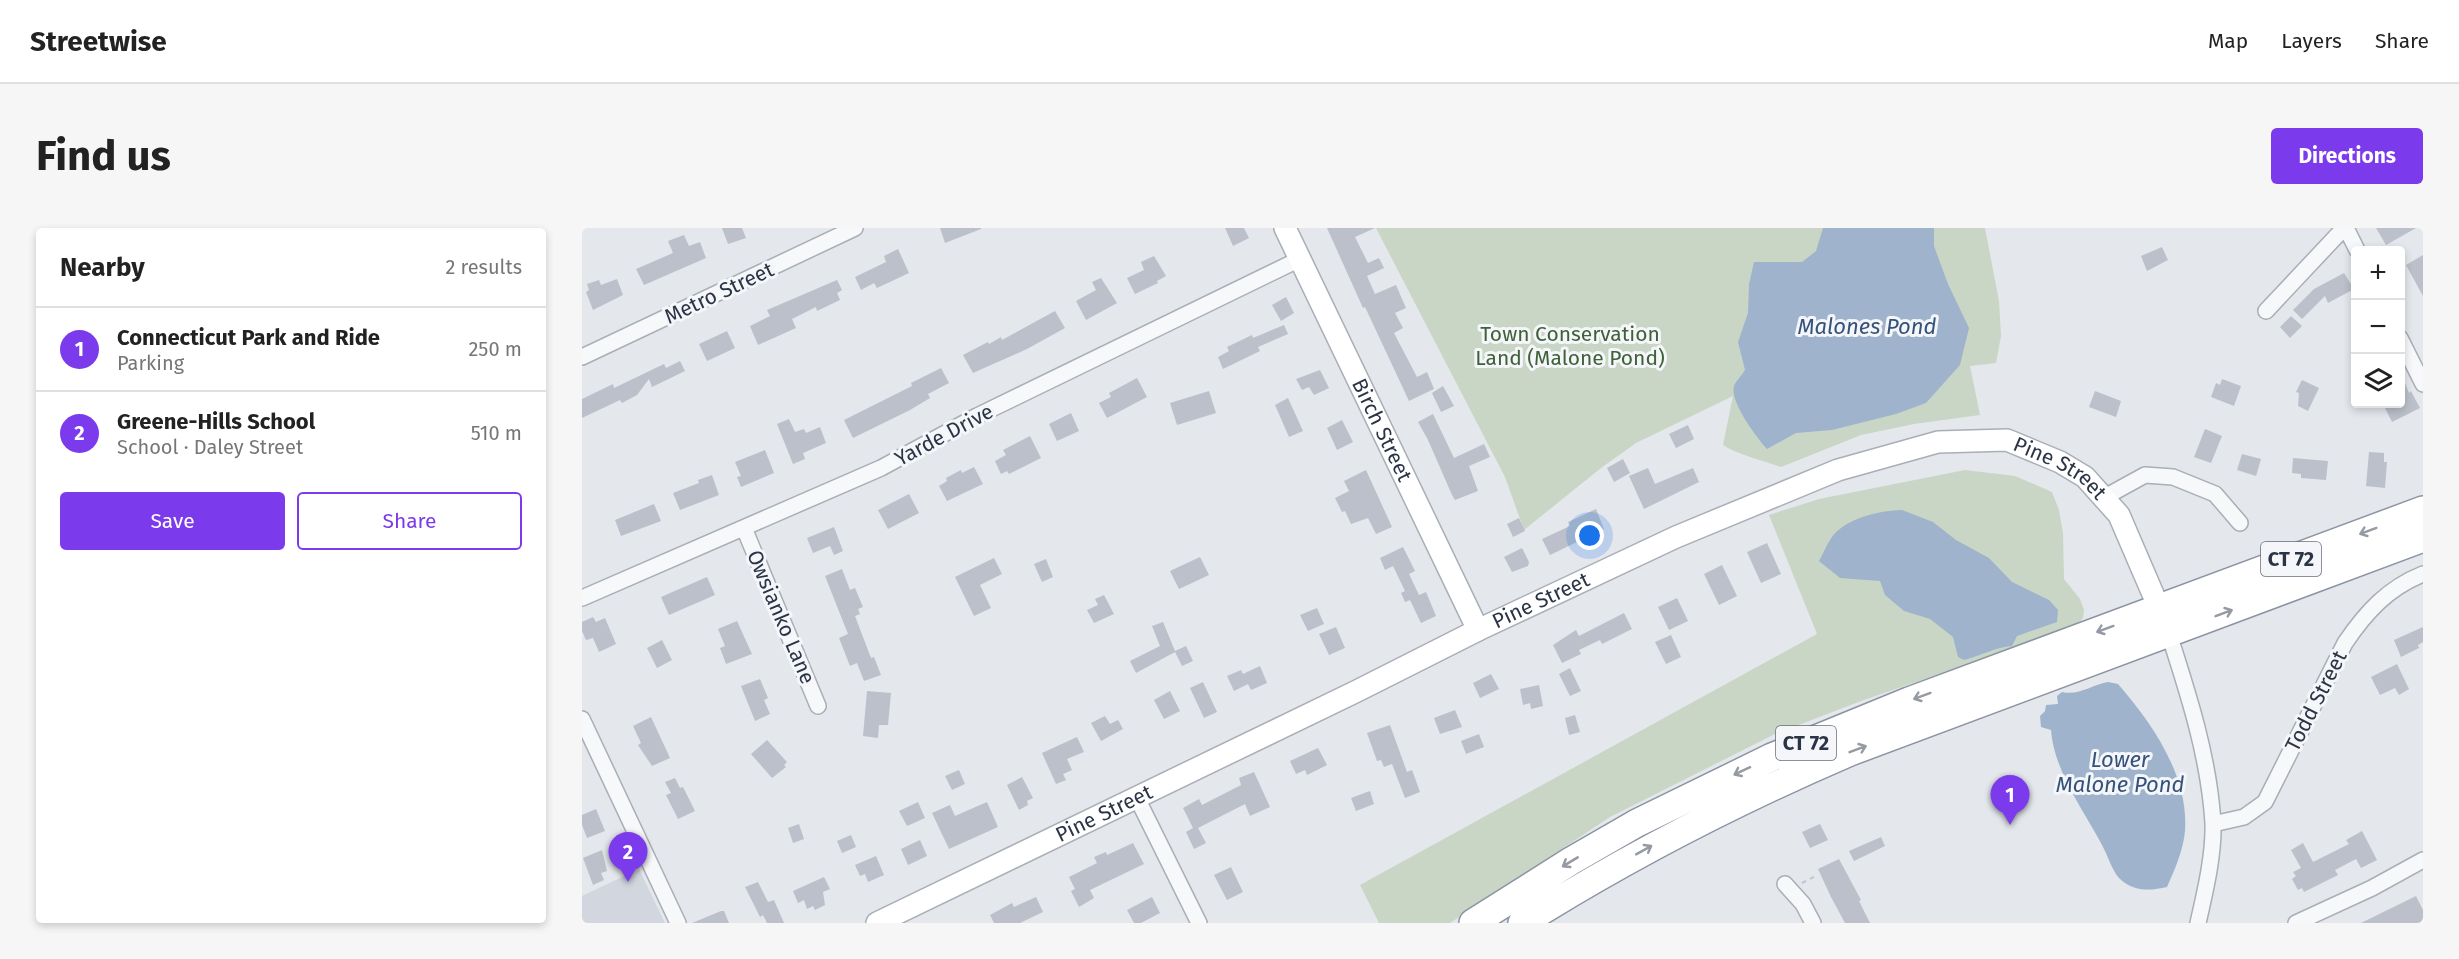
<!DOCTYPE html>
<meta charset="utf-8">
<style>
:root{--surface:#fff;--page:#f6f6f6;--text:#222;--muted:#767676;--line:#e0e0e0;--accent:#7c3aed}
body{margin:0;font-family:"Fira Sans",sans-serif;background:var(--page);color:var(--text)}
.controls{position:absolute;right:18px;top:18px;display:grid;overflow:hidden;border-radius:6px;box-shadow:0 3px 9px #0003}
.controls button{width:54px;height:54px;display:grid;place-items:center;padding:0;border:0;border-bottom:2px solid var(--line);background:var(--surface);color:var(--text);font:30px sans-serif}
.you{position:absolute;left:1008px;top:308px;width:21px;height:21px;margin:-15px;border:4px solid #fff;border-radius:50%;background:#1a73e8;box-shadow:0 0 0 9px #1a73e833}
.badge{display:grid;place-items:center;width:39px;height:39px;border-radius:50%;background:var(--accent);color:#fff;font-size:20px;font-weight:700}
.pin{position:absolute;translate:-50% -50px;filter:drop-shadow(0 2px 3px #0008)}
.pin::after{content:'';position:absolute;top:32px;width:21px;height:18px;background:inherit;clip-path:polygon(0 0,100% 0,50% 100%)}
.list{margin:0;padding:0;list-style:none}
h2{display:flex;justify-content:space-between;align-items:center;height:78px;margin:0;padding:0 24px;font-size:26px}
h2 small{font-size:20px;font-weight:400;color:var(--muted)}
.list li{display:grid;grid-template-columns:39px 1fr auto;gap:18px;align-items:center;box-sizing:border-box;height:84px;padding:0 24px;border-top:2px solid var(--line)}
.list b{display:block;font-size:22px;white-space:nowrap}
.list p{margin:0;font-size:20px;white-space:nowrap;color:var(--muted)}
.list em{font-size:20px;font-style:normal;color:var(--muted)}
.actions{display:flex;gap:12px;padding:18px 24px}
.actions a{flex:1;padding:14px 0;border:2px solid var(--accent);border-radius:6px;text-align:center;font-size:21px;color:var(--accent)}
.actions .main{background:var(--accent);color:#fff}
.icon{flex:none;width:33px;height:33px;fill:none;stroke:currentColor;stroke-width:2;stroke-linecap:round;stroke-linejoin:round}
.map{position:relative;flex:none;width:1841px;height:695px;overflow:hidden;border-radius:6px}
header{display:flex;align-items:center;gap:36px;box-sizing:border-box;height:84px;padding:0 30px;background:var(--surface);border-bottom:2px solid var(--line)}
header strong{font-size:28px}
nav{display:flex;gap:33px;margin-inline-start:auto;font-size:21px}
.intro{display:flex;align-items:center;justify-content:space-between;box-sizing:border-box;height:144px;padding:0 36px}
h1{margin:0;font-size:42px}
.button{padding:15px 27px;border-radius:6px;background:var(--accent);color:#fff;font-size:21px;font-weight:700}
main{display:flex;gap:36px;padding:0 36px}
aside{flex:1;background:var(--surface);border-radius:6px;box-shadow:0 3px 9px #0003}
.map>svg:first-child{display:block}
</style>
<header>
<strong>Streetwise</strong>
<nav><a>Map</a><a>Layers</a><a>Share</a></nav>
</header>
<div class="intro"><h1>Find us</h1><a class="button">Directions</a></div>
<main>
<aside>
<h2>Nearby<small>2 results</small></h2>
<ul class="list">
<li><span class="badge">1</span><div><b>Connecticut Park and Ride</b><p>Parking</p></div><em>250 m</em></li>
<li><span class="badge">2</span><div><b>Greene-Hills School</b><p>School · Daley Street</p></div><em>510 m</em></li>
</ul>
<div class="actions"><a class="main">Save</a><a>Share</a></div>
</aside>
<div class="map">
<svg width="1841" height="695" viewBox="0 0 1841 695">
<rect width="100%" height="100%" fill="#e4e7ec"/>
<!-- built -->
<path fill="#d2d6de" d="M 57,641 L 83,695 L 0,695 L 0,668 Z"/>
<!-- green -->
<path fill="#c9d6c5" d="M 794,0 L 1403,0 L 1417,73 L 1419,108 L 1414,135 L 1388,138 L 1398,187 L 1332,196 L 1279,207 L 1199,239 C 1180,232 1156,227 1141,217 L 1151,168 L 1054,215 L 1019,240 L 942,302 L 923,249 Z
M 1383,242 L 1433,248 L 1470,264 L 1477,282 L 1481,305 L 1482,351 L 1498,371 L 1502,382 L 1501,390 L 1493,399 L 1279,473 L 1191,507 L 1028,589 L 868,695 L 797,695 L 778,657 L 1235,406 L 1187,287 L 1237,271 Z"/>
<!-- water -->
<path fill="#9fb4cc" d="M 1241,0 L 1352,0 L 1352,18 L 1366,56 L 1387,100 L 1378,137 L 1344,175 L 1314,186 L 1250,202 L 1214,205 L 1185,221 C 1175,210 1147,173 1152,158 C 1154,153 1160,147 1163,142 L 1156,114 L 1166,85 L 1167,56 L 1172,34 L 1220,34 L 1234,23 Z
M 1320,282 L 1351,294 L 1374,312 L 1407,330 L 1430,354 L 1467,372 L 1476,382 L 1475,394 L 1435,408 L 1430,418 C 1414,419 1398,428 1382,432 L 1376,429 L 1371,409 L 1348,391 L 1322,383 L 1303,367 L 1298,353 L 1258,350 L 1237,333 C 1242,324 1247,311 1254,304 C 1272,288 1298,283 1320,282 Z
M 1526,454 L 1536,456 C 1570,495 1607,548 1603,603 C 1601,623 1593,641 1585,659 C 1568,663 1551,664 1537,650 C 1530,642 1525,626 1520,617 C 1501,581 1472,543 1469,502 L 1459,499 L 1458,488 L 1463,483 L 1464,477 L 1476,476 L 1475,468 L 1480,464 C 1497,468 1509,457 1526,454 Z"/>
<!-- building -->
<path fill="#bbc0ca" d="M 140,0 L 160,0 L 164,10 L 146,16 Z
M 358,0 L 399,0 L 399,1 L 363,15 Z
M 643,0 L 662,0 L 667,10 L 651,18 Z
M 745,0 L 793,0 L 773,9 L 786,35 L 797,30 L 802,40 L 785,48 L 793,66 L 814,57 L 824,80 L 813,85 L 821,100 L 812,105 L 835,149 L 845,144 L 852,161 L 827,173 L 783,79 L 781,80 Z
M 1794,0 L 1834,0 L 1804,17 Z
M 102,7 L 107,18 L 118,14 L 124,30 L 62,57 L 54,41 L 91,25 L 86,13 Z
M 1580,19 L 1586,32 L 1565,43 L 1559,28 Z
M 316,21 L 327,45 L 295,60 L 292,55 L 279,62 L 273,49 L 304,34 L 302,28 Z
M 1841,27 L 1841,68 L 1824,37 Z
M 572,28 L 584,48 L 575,53 L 576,55 L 553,66 L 545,50 L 562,42 L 559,34 Z
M 1762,45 L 1772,61 L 1746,75 L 1743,68 L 1720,91 L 1711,82 L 1732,61 Z
M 519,50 L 535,75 L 504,92 L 494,73 L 514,62 L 510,54 Z
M 35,51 L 41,67 L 11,82 L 4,64 L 7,62 L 5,56 L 17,52 L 19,57 Z
M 255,52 L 260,62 L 255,65 L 258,72 L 235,83 L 234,79 L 210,91 L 214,100 L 176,117 L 168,98 L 188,88 L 185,82 Z
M 704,69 L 712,85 L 699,93 L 690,77 Z
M 473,83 L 483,100 L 445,121 L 391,145 L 381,127 L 406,114 L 407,116 L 419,109 L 420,112 Z
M 1709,88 L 1720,98 L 1708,110 L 1698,99 Z
M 702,97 L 706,106 L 676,119 L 678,123 L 641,141 L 636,129 L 647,123 L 645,119 L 670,107 L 671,110 Z
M 145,103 L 153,120 L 125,133 L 117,116 Z
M 98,133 L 103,143 L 70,159 L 67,151 L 55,167 L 40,175 L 38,172 L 0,190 L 0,171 L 31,156 L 32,160 L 82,136 L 84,140 Z
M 359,140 L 367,155 L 346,166 L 348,170 L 328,182 L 271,210 L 262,192 L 330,158 L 329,155 Z
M 738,142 L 747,160 L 732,167 L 727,159 L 720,162 L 714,151 Z
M 1819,145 L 1827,165 L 1829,163 L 1838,180 L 1810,194 L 1801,176 L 1818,176 Z
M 555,150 L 565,169 L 525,190 L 517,175 L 529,169 L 527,165 Z
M 1640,151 L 1659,158 L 1652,178 L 1629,169 L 1634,155 L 1638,157 Z
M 1720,152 L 1737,160 L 1726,183 L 1716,178 L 1717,165 L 1714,164 Z
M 861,158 L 872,178 L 859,184 L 850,165 Z
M 627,163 L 634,185 L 595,197 L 588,175 Z
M 1513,163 L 1539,173 L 1534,189 L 1507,179 Z
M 706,170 L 721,203 L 707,209 L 693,177 Z
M 489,185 L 497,203 L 475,213 L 467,196 Z
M 851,186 L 872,230 L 902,216 L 908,229 L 887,238 L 896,263 L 873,272 L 870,267 L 846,212 L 836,194 Z
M 207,191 L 213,204 L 222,201 L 224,205 L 238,199 L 244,215 L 221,225 L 223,231 L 211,236 L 195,196 Z
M 760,192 L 771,214 L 755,222 L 745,200 Z
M 1106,197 L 1112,211 L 1094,220 L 1087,206 Z
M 1623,201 L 1640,208 L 1629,235 L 1612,229 Z
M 448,208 L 459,230 L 427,246 L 425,243 L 419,246 L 413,233 L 424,227 L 421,222 Z
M 183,222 L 192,245 L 159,259 L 155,249 L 159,248 L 153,234 Z
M 1787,224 L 1802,225 L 1802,234 L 1805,234 L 1803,260 L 1784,258 Z
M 1660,226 L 1679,231 L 1674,248 L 1655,242 Z
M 1711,230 L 1746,233 L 1744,252 L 1719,250 L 1719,246 L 1710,245 Z
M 1041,231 L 1048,245 L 1032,254 L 1025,240 Z
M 392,239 L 401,256 L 365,273 L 357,258 L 365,253 L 364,250 L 379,242 L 380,245 Z
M 1066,240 L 1073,256 L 1111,240 L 1117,254 L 1062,281 L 1047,248 Z
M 784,242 L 810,299 L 794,306 L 786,290 L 769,296 L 763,283 L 760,284 L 753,270 L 767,263 L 762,253 Z
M 130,247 L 137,267 L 98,282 L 91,265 L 117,255 L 116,252 Z
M 327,266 L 337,285 L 306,301 L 296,282 Z
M 72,276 L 79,293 L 39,308 L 33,292 Z
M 1014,281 L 1022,301 L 968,327 L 960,311 L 988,298 L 986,294 Z
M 937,290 L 943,303 L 931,309 L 925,296 Z
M 252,299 L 261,323 L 252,327 L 248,318 L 231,325 L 225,310 Z
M 1185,315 L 1199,346 L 1179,355 L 1165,324 Z
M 821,319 L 833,343 L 827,346 L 837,367 L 844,364 L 854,388 L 839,395 L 828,372 L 823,374 L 819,365 L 823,363 L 811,338 L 803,342 L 798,330 Z
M 940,320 L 947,334 L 946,338 L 930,344 L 922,329 Z
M 618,329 L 627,347 L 597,361 L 588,343 Z
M 412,330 L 420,346 L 398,357 L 409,380 L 392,388 L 373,349 Z
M 464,331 L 471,349 L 460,354 L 452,336 Z
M 1140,337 L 1155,368 L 1137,377 L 1122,346 Z
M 260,341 L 268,362 L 273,360 L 281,379 L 276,381 L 278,386 L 273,388 L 289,430 L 292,429 L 299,447 L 282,453 L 275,435 L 268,438 L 257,410 L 266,406 L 243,348 Z
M 125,349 L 133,367 L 87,387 L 79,369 Z
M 522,367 L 532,386 L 512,395 L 505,382 L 516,377 L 513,371 Z
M 1095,370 L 1106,393 L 1087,402 L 1076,379 Z
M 735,380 L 742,396 L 726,403 L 718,387 Z
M 1042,385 L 1050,401 L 1020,416 L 1018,412 L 997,422 L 999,426 L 980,435 L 971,417 L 994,402 L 997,408 Z
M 11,389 L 14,394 L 23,390 L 34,416 L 17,424 L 11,410 L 4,412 L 0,403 L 0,394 Z
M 155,393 L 170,426 L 144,436 L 138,420 L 143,418 L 136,401 Z
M 581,394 L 593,423 L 604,418 L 611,433 L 600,438 L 593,424 L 554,445 L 548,433 L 578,418 L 570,398 Z
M 754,399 L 763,420 L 747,427 L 737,406 Z
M 1841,399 L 1841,414 L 1836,417 L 1837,420 L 1819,429 L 1812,412 Z
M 1089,407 L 1099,429 L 1084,436 L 1073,414 Z
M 80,412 L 90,432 L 75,440 L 65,420 Z
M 1815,436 L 1827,461 L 1817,467 L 1813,460 L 1798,467 L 1789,449 Z
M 678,438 L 685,455 L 669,462 L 666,456 L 652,463 L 645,448 L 659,442 L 661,446 Z
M 988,440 L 999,463 L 988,468 L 977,446 Z
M 909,446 L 917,461 L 898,470 L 891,455 Z
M 178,451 L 186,470 L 182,472 L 188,486 L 173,493 L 159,458 Z
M 621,454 L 635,484 L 622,490 L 608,460 Z
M 957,457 L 961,478 L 949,481 L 948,475 L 941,477 L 938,461 Z
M 285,463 L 309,465 L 306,497 L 297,497 L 296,510 L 281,508 Z
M 588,463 L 598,483 L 582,491 L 572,472 Z
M 873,482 L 880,499 L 858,506 L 852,490 Z
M 993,487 L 998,504 L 987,507 L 983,490 Z
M 523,488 L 528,496 L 536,492 L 541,501 L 519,513 L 509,495 Z
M 69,489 L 88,530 L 70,538 L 56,517 L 59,515 L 51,498 Z
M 808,497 L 825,544 L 830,542 L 838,564 L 823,570 L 810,536 L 802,539 L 799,532 L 795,533 L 785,505 Z
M 897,506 L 902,519 L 884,526 L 879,513 Z
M 495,509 L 502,524 L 485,531 L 490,542 L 481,546 L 484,552 L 474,556 L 460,525 Z
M 185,512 L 205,534 L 202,537 L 204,539 L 190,550 L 169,526 Z
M 736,520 L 745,537 L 725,547 L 723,542 L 714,546 L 708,533 Z
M 377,542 L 383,556 L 370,562 L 363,548 Z
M 672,544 L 688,579 L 668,588 L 663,576 L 616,600 L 624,615 L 612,621 L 604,604 L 611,600 L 601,580 L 617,571 L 620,577 L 659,557 L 657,550 Z
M 440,549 L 451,570 L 445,573 L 446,577 L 437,582 L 425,557 Z
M 93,550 L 98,560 L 101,559 L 113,583 L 96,591 L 84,567 L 89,565 L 83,554 Z
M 788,563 L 792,576 L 774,583 L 769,570 Z
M 336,574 L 343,590 L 325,598 L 317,583 Z
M 405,574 L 416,599 L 367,621 L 350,585 L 368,577 L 373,588 Z
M 14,581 L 23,603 L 5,610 L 0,597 L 0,587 Z
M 217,596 L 222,611 L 211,615 L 206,600 Z
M 1238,596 L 1246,612 L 1228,620 L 1220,604 Z
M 1780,603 L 1795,632 L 1779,640 L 1774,631 L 1753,642 L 1756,647 L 1722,664 L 1720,660 L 1716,662 L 1710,651 L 1714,648 L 1711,644 L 1719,640 L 1709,622 L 1721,615 L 1731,634 L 1767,616 L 1764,612 Z
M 269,607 L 274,619 L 260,625 L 255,613 Z
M 1299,609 L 1303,618 L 1272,633 L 1267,623 Z
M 338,612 L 345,628 L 326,637 L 319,621 Z
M 551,615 L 562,636 L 508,662 L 512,670 L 497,679 L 489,663 L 493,661 L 487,649 L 515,635 L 512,629 L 524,624 L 525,627 Z
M 20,622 L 25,643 L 19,645 L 22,652 L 11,657 L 1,630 Z
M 294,628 L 302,647 L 286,654 L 283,646 L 278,648 L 273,637 Z
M 1257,631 L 1279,672 L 1277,673 L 1288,695 L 1263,695 L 1249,669 L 1236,641 Z
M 649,639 L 661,664 L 645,672 L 632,647 Z
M 242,649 L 248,661 L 241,664 L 243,677 L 233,682 L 231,678 L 225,681 L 222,672 L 216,675 L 211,663 Z
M 176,654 L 186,674 L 192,672 L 202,695 L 185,695 L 181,687 L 178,689 L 163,659 Z
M 1834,668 L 1841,682 L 1841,695 L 1779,695 Z
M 454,669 L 461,684 L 438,695 L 412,695 L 408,687 L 430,675 L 432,679 Z
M 570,669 L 578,685 L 559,695 L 552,695 L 545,682 Z
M 139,683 L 142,683 L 147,695 L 110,695 Z"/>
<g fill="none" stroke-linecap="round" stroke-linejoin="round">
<!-- street casing -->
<g stroke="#a9aeb7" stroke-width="18">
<path id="street" d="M 1764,0 L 1775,22
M 1684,83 L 1762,0
M 1818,110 L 1841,156
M 0,129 L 273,0
M 1523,269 L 1563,247 L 1591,249 L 1633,266 L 1658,295
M 162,300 L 236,478
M 0,370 L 299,240 L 395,188 L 718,31
M 1587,406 C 1607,468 1627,530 1631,595 C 1632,627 1623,664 1616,695
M 0,491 L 96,695
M 555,570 L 617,695
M 1631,596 L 1662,589 L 1683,574 L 1763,415 C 1784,384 1806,360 1841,346
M 1203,656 L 1221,676 L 1231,695
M 1714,695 L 1790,660 L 1841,632"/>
</g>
<!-- secondary casing -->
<g stroke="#a9aeb7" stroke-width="24">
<g id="secondary">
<path id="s1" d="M 703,0 L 896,402"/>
<path id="s2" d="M 295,695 L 775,463 L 896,402 L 1094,309 L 1256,242 L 1356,214 L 1425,212 L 1478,234 L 1503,249 L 1537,287 L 1583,394"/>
</g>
</g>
<!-- highway casing -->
<g stroke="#8b94a3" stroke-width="30">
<path id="highway" d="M 891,695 L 989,633 L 1055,595 L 1190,529 L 1327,473 L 1841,282
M 940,695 C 1045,629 1154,573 1268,524 L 1841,310"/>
</g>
<!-- path -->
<path stroke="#c2c5cb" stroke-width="2" stroke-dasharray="4.5 4.5" stroke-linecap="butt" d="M 1220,655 L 1234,648"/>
<!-- street -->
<use href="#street" stroke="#f7f8fa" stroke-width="15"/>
<!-- secondary -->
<use href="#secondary" stroke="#fff" stroke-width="21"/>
<!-- highway -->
<use href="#highway" stroke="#fff" stroke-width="27"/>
</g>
<!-- one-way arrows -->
<defs><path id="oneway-shaft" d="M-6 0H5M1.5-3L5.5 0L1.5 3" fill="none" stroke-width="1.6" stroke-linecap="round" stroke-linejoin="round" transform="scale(1.5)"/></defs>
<g stroke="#959aa2">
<use href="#oneway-shaft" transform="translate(1786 303) rotate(160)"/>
<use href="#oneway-shaft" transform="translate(1642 385) rotate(-21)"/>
<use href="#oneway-shaft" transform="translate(1523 401) rotate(160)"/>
<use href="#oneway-shaft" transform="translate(1340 468) rotate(160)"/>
<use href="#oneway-shaft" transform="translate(1276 521) rotate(-21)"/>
<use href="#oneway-shaft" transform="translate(1160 543) rotate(155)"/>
<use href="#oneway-shaft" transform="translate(1062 622) rotate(-29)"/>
<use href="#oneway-shaft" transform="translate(988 634) rotate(149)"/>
</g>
<g text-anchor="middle" stroke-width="6" stroke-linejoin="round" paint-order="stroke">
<!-- shield labels -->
<g fill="#f4f6f9" stroke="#676e7b" stroke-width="1.5">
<rect x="1679" y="314" width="60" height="34" rx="4.5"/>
<rect x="1194" y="498" width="60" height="34" rx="4.5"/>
</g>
<g font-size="20" font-weight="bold" fill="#2b3445">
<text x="1709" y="338">CT 72</text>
<text x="1224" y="522">CT 72</text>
</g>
<!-- street labels -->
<g font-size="21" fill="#2b3445" stroke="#f4f6f9">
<text transform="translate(137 65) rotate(-25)" y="7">Metro Street</text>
<text dy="7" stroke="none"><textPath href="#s1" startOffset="224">Birch Street</textPath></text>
<text transform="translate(362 207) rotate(-28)" y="7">Yarde Drive</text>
<text dy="7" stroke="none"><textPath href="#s2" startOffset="1296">Pine Street</textPath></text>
<text dy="7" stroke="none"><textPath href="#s2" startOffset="738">Pine Street</textPath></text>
<text transform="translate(199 389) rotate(67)" y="7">Owsianko Lane</text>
<text transform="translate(1734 473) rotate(-63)" y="7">Todd Street</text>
<text dy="7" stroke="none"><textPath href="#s2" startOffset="252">Pine Street</textPath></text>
</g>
<!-- park labels -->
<g font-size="21" fill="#3f6138" stroke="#f4f6f9">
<text x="988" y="113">Town Conservation<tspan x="988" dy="24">Land (Malone Pond)</tspan></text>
</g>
<!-- water labels -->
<g font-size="22" font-style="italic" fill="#34527a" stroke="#f4f6f9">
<text x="1285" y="106">Malones Pond</text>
<text x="1538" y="539">Lower<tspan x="1538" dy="25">Malone Pond</tspan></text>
</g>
</g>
</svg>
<div class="controls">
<button>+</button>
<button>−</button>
<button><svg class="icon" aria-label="layers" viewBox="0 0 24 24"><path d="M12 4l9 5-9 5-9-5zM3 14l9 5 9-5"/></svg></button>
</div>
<div class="you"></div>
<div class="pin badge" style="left:1428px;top:597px">1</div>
<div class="pin badge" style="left:46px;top:654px">2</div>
</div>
</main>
